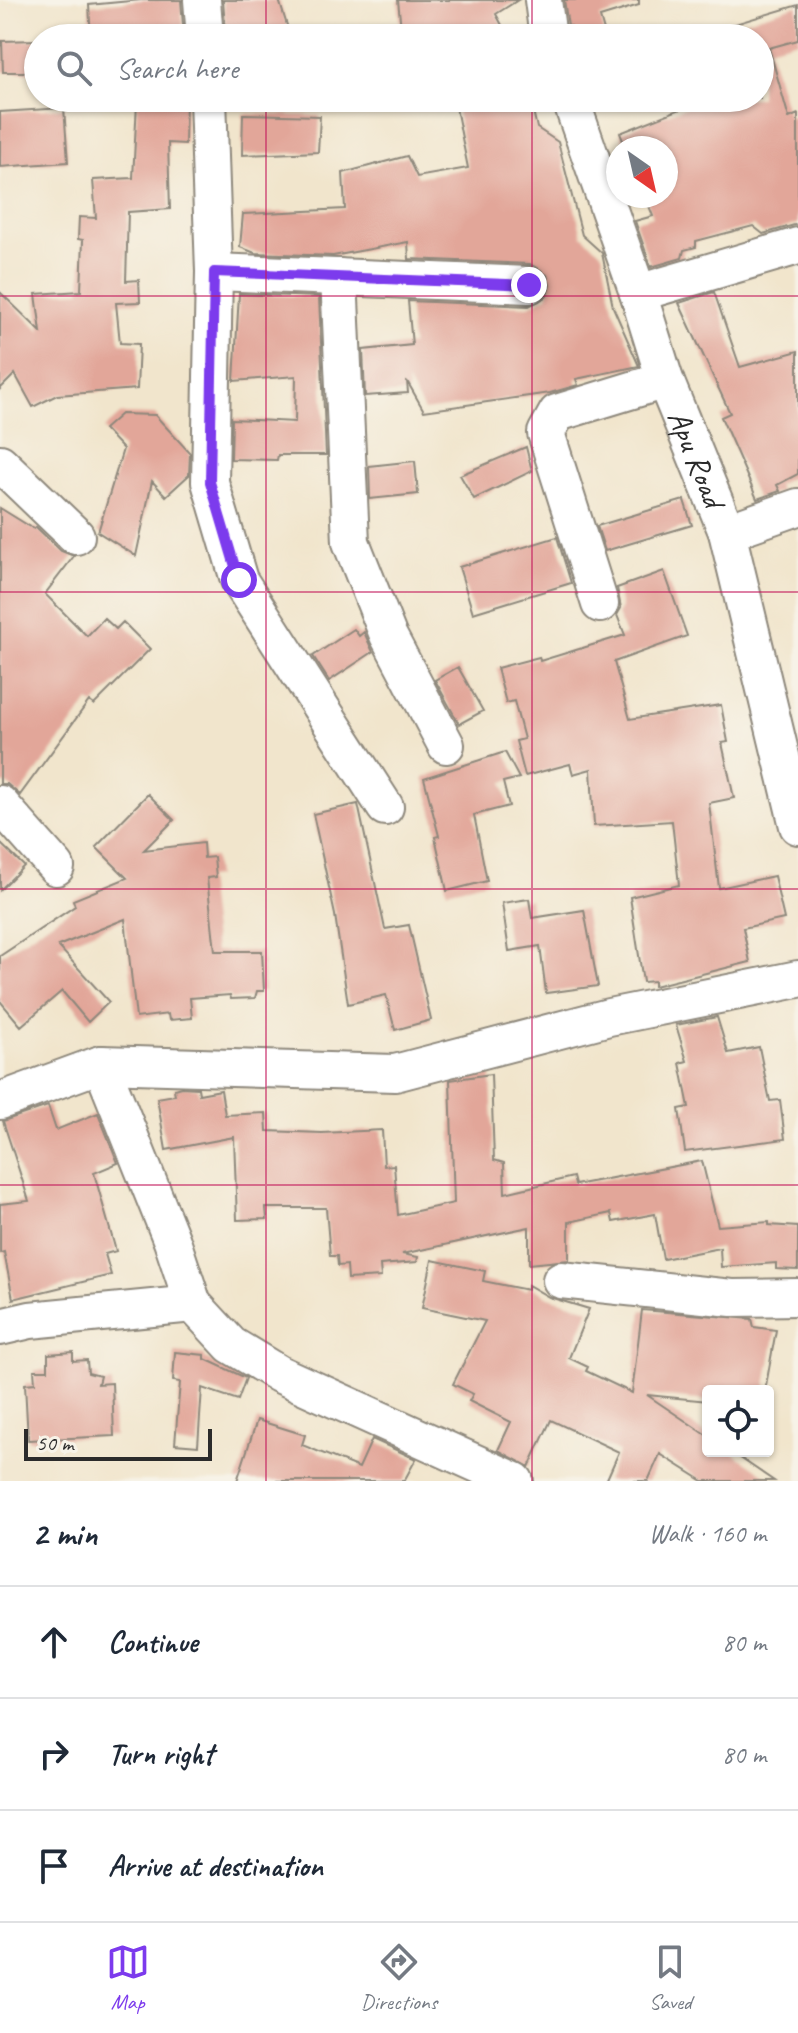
<!DOCTYPE html>
<meta charset="utf-8">
<style>
:root{--surface:#fff;--page:#f2f2f3;--text:#1f2937;--muted:#747a83;--line:#e0e1e3;--accent:#7c3aed}
body{margin:0;font-family:Caveat,sans-serif;background:var(--page);color:var(--text)}
.controls{position:absolute;right:24px;bottom:24px;display:grid;overflow:hidden;border-radius:8px;box-shadow:0 2px 6px #0004}
.controls button{width:72px;height:72px;display:grid;place-items:center;padding:0;border:0;border-bottom:2px solid var(--line);background:var(--surface);color:var(--text);font:40px sans-serif}
.compass{position:absolute;left:606px;top:136px;width:72px;height:72px;border-radius:50%;background:var(--surface);box-shadow:0 2px 6px #0004;rotate:146deg}
.scale{position:absolute;left:24px;bottom:20px;width:188px;box-sizing:border-box;padding-left:8px;border:4px solid #2b2b2b;border-top:0;font-size:22px;line-height:28px;white-space:nowrap;color:#2b2b2b;-webkit-text-stroke:6px #f7f3e8;paint-order:stroke}
.stop{position:absolute;width:24px;height:24px;margin:-18px;border:6px solid #7c3aed;border-radius:50%;background:#fff}
.stop.end{background:#7c3aed;border-color:#fff;box-shadow:0 2px 8px #0008}
.list{margin:0;padding:0;list-style:none}
h2{display:flex;justify-content:space-between;align-items:center;height:104px;margin:0;padding:0 32px;font-size:34px}
h2 small{font-size:26px;font-weight:400;color:var(--muted)}
.list li{display:grid;grid-template-columns:52px 1fr auto;gap:24px;align-items:center;box-sizing:border-box;height:112px;padding:0 32px;border-top:2px solid var(--line)}
.list b{display:block;font-size:30px;white-space:nowrap}
.list em{font-size:26px;font-style:normal;color:var(--muted)}
.icon{flex:none;width:44px;height:44px;fill:none;stroke:currentColor;stroke-width:2;stroke-linecap:round;stroke-linejoin:round}
.map{position:relative;flex:none;width:798px;height:1481px;overflow:hidden}
.search{position:absolute;background:var(--surface);box-shadow:0 2px 6px #0004;left:24px;right:24px;top:24px;height:88px;display:flex;align-items:center;gap:20px;box-sizing:border-box;padding:0 28px;border-radius:44px;color:var(--muted);font-size:30px}
.sheet{height:440px;background:var(--surface)}
nav{display:flex;justify-content:space-around;align-items:center;box-sizing:border-box;height:112px;border-top:2px solid var(--line);background:var(--surface);font-size:22px;color:var(--muted)}
nav a{display:grid;justify-items:center;gap:4px}
nav .on{color:var(--accent)}
.map>svg:first-child{display:block}
</style>
<div class="map">
<svg width="798" height="1481" viewBox="0 0 798 1481">
<rect width="100%" height="100%" fill="#f7f3e8"/>
<filter id="ink" filterUnits="userSpaceOnUse"><feTurbulence type="fractalNoise" baseFrequency=".0125" numOctaves="2"/><feDisplacementMap in="SourceGraphic" scale="16" xChannelSelector="R" yChannelSelector="G"/><feConvolveMatrix kernelMatrix="1 2 1 2 8 2 1 2 1" color-interpolation-filters="sRGB"/></filter>
<filter id="wash" filterUnits="userSpaceOnUse"><feTurbulence type="fractalNoise" baseFrequency=".006" numOctaves="4" result="noise"/><feDisplacementMap in="SourceGraphic" scale="32" xChannelSelector="R" yChannelSelector="G"/><feGaussianBlur stdDeviation="1.8" result="paint"/><feColorMatrix in="noise" values="0 0 0 0 0 0 0 0 0 0 0 0 0 0 0 0 0 1.4 0 .05"/><feComposite in="paint" operator="in"/></filter>
<g filter="url(#wash)">
<rect width="100%" height="100%" fill="#f1e5cc"/>
<g id="blocks">
<!-- building -->
<path fill="#e2a699" d="M 141,0 L 181,0 L 184,37 L 91,38 L 89,5 Z
M 223,0 L 279,0 L 291,38 L 226,38 Z
M 398,0 L 518,0 L 496,14 L 509,38 L 402,38 Z
M 564,0 L 639,0 L 639,5 L 600,17 L 606,38 L 574,38 L 571,26 L 568,26 Z
M 798,5 L 798,40 L 769,48 L 789,118 L 798,114 L 798,224 L 763,234 L 753,226 L 696,241 L 696,247 L 684,250 L 682,258 L 651,267 L 635,221 L 653,216 L 645,196 L 666,196 L 666,148 L 626,148 L 620,133 L 683,108 L 724,98 L 760,98 L 760,38 L 705,38 L 705,33 Z
M 38,40 L 38,64 L 33,64 L 31,72 L 3,72 L 2,41 Z
M 454,98 L 530,98 L 537,128 L 558,142 L 582,235 L 602,253 L 613,307 L 639,366 L 576,379 L 578,385 L 550,393 L 424,411 L 407,381 L 408,393 L 365,396 L 363,350 L 412,345 L 408,301 L 529,306 L 547,296 L 550,285 L 547,275 L 530,264 L 409,259 L 408,242 L 333,256 L 255,253 L 240,247 L 243,214 L 345,209 L 343,173 L 407,156 L 417,177 L 468,168 Z
M 186,100 L 185,144 L 168,143 L 170,209 L 128,212 L 126,281 L 139,280 L 140,302 L 116,303 L 120,343 L 139,344 L 137,389 L 57,395 L 33,407 L 15,374 L 0,389 L 0,292 L 41,332 L 36,294 L 81,291 L 83,240 L 78,239 L 79,217 L 96,218 L 93,180 L 133,178 L 137,103 Z
M 64,108 L 68,162 L 0,167 L 0,112 Z
M 243,114 L 320,116 L 318,152 L 242,155 Z
M 714,292 L 740,367 L 798,351 L 798,474 L 777,485 L 780,491 L 757,499 L 721,417 L 730,413 L 679,303 Z
M 239,294 L 319,297 L 326,455 L 278,455 L 277,460 L 231,459 L 232,419 L 295,422 L 296,376 L 234,381 Z
M 121,414 L 155,415 L 190,453 L 189,475 L 166,496 L 152,481 L 136,556 L 98,532 L 123,449 L 104,429 Z
M 526,447 L 532,471 L 474,499 L 460,475 Z
M 415,461 L 418,494 L 370,499 L 369,466 Z
M 684,500 L 692,525 L 605,551 L 597,526 Z
M 0,508 L 34,529 L 36,527 L 61,551 L 74,556 L 45,594 L 87,636 L 104,618 L 116,629 L 123,622 L 150,649 L 94,705 L 89,701 L 20,795 L 7,784 L 0,784 Z
M 557,537 L 571,583 L 473,613 L 459,567 Z
M 664,571 L 687,636 L 614,662 L 630,719 L 721,705 L 728,742 L 722,743 L 734,798 L 709,803 L 719,888 L 774,876 L 784,919 L 743,928 L 750,962 L 654,986 L 654,981 L 643,982 L 630,897 L 679,885 L 672,821 L 594,826 L 591,769 L 573,774 L 570,764 L 525,776 L 516,741 L 524,739 L 514,701 L 506,703 L 497,668 L 539,657 L 540,661 L 625,635 L 617,615 L 621,608 L 617,588 Z
M 354,629 L 359,636 L 364,632 L 373,652 L 329,681 L 313,656 Z
M 458,667 L 483,711 L 459,724 L 435,680 Z
M 505,752 L 519,778 L 503,782 L 509,806 L 474,815 L 487,881 L 447,891 L 435,837 L 439,836 L 424,778 Z
M 148,794 L 174,820 L 144,850 L 203,843 L 204,858 L 214,857 L 216,877 L 207,878 L 215,951 L 262,951 L 264,991 L 257,991 L 255,998 L 231,999 L 230,995 L 190,998 L 192,1018 L 169,1020 L 168,1014 L 136,1018 L 125,919 L 58,946 L 109,1002 L 88,1022 L 62,991 L 21,1026 L 0,1001 L 0,956 L 75,906 L 73,900 L 127,878 L 96,847 Z
M 358,804 L 385,929 L 409,925 L 431,1020 L 395,1030 L 386,995 L 348,1004 L 335,915 L 313,814 Z
M 0,843 L 24,866 L 0,890 Z
M 529,899 L 532,918 L 584,910 L 598,986 L 546,993 L 540,946 L 509,951 L 502,903 Z
M 717,1017 L 728,1053 L 759,1047 L 770,1101 L 780,1100 L 785,1139 L 685,1152 L 679,1109 L 689,1107 L 680,1063 L 687,1061 L 676,1025 Z
M 491,1074 L 494,1160 L 504,1163 L 505,1193 L 573,1177 L 575,1185 L 702,1161 L 718,1226 L 769,1222 L 769,1225 L 798,1227 L 798,1270 L 776,1269 L 776,1263 L 721,1267 L 720,1248 L 663,1259 L 655,1214 L 613,1222 L 611,1213 L 569,1222 L 569,1260 L 529,1264 L 529,1227 L 402,1254 L 418,1257 L 417,1262 L 380,1265 L 381,1277 L 348,1279 L 347,1265 L 338,1266 L 337,1256 L 330,1256 L 326,1208 L 266,1208 L 267,1219 L 237,1220 L 234,1137 L 166,1150 L 157,1098 L 175,1095 L 174,1089 L 181,1087 L 198,1088 L 199,1094 L 221,1090 L 225,1115 L 266,1113 L 267,1131 L 322,1133 L 382,1130 L 384,1166 L 394,1165 L 398,1215 L 454,1203 L 450,1080 Z
M 48,1106 L 56,1130 L 98,1113 L 118,1163 L 94,1173 L 116,1251 L 105,1254 L 111,1275 L 13,1299 L 4,1252 L 0,1253 L 0,1204 L 29,1201 L 3,1121 Z
M 432,1260 L 485,1271 L 483,1281 L 528,1290 L 528,1285 L 549,1297 L 589,1309 L 569,1358 L 588,1367 L 586,1371 L 632,1393 L 642,1310 L 752,1319 L 754,1327 L 776,1330 L 765,1391 L 708,1391 L 708,1401 L 647,1395 L 708,1436 L 708,1451 L 730,1451 L 774,1481 L 703,1481 L 660,1454 L 648,1481 L 606,1481 L 619,1452 L 551,1420 L 529,1467 L 498,1450 L 511,1422 L 469,1401 L 473,1394 L 453,1384 L 485,1321 L 422,1308 Z
M 73,1352 L 73,1361 L 87,1360 L 88,1373 L 100,1376 L 98,1384 L 112,1383 L 114,1436 L 28,1440 L 25,1384 L 35,1383 L 34,1370 L 48,1370 L 48,1354 Z
M 175,1352 L 205,1355 L 205,1359 L 246,1378 L 238,1400 L 202,1388 L 198,1446 L 175,1444 L 180,1382 L 173,1381 Z
M 257,1420 L 305,1435 L 302,1445 L 359,1468 L 372,1439 L 416,1459 L 404,1481 L 237,1481 Z"/>
</g>
</g>
<g filter="url(#ink)">
<use href="#blocks" fill-opacity="0" stroke="#8e887c" stroke-width="2"/>
<g fill="none" stroke-linecap="round" stroke-linejoin="round">
<!-- minor casing -->
<g stroke="#8e887c" stroke-width="40">
<g id="minor">
<path d="M 202,0 L 205,38"/>
<path d="M 543,0 L 548,38"/>
<path d="M 208,98 L 214,272 L 210,482 L 239,580 L 385,807"/>
<path id="s1" d="M 570,98 L 638,293 L 665,380 L 727,532 L 798,826"/>
<path d="M 214,272 L 529,285"/>
<path d="M 339,277 L 351,542 L 388,635 L 446,745"/>
<path d="M 638,293 L 798,246"/>
<path d="M 0,463 L 76,536"/>
<path d="M 727,532 L 798,507"/>
<path d="M 600,604 L 546,433 L 557,413 L 665,380"/>
<path d="M 0,804 L 56,867"/>
<path d="M 101,1064 L 172,1241 L 193,1304 L 231,1345 L 279,1374 L 515,1481"/>
<path d="M 0,1101 L 101,1064 L 395,1073 L 609,1017 L 798,979"/>
<path d="M 561,1280 L 732,1298 L 798,1297"/>
<path d="M 0,1327 L 30,1320 L 193,1304"/>
</g>
</g>
<!-- minor -->
<use href="#minor" stroke="#fff" stroke-width="36"/>
</g>
</g>
<g fill="none" stroke-linecap="round" stroke-linejoin="round" filter="url(#ink)">
<!-- route -->
<path stroke="#7c3aed" stroke-width="10" d="M 239,580 L 210,482 L 214,272 L 529,285"/>
</g>
<!-- grid -->
<path fill="none" stroke="#c2185b" stroke-width="2" stroke-opacity="0.55" d="M 266,0 L 266,38M 532,0 L 532,38M 266,98 L 266,1481M 532,98 L 532,1481M 0,296 L 798,296M 0,592 L 798,592M 0,889 L 798,889M 0,1185 L 798,1185"/>
<g text-anchor="middle" stroke-width="7" stroke-linejoin="round" paint-order="stroke">
<!-- street labels -->
<g font-size="32" fill="#2b2b2b" stroke="#f7f3e8">
<text dy="11" stroke="none"><textPath href="#s1" startOffset="382">Apu Road</textPath></text>
</g>
</g>
</svg>
<div class="controls">
<button><svg class="icon" aria-label="locate" viewBox="0 0 24 24"><circle cx="12" cy="12" r="6"/><path d="M12 2v4M12 18v4M2 12h4M18 12h4"/></svg></button>
</div>
<svg class="compass" viewBox="-18 -18 36 36"><path d="M0-13l5 13h-10z" fill="#e53935"/><path d="M0 13l5-13h-10z" fill="#747a83"/></svg>
<div class="scale">50 m</div>
<div class="stop" style="left:239px;top:580px"></div>
<div class="stop end" style="left:529px;top:285px"></div>
<div class="search"><svg class="icon" aria-label="search" viewBox="0 0 24 24"><circle cx="10" cy="10" r="6"/><path d="M15 15l6 6"/></svg>Search here</div>
</div>
<section class="sheet">
<h2>2 min<small>Walk · 160 m</small></h2>
<ul class="list">
<li><svg class="icon" aria-label="ahead" viewBox="0 0 24 24"><path d="M12 20V5M6 11l6-6 6 6"/></svg><div><b>Continue</b></div><em>80 m</em></li>
<li><svg class="icon" aria-label="right" viewBox="0 0 24 24"><path d="M7 20v-9h11M14 6l5 5-5 5"/></svg><div><b>Turn right</b></div><em>80 m</em></li>
<li><svg class="icon" aria-label="arrive" viewBox="0 0 24 24"><path d="M6 21V4h12l-3 4 3 4H6"/></svg><div><b>Arrive at destination</b></div></li>
</ul>
</section>
<nav>
<a class="on"><svg class="icon" aria-label="map" viewBox="0 0 24 24"><path d="M3 6l6-2 6 2 6-2v14l-6 2-6-2-6 2zM9 4v14M15 6v14"/></svg>Map</a>
<a><svg class="icon" aria-label="directions" viewBox="0 0 24 24"><path d="M12 3l9 9-9 9-9-9zM9 14v-3h6M13 9l2 2-2 2"/></svg>Directions</a>
<a><svg class="icon" aria-label="saved" viewBox="0 0 24 24"><path d="M7 4h10v16l-5-4-5 4z"/></svg>Saved</a>
</nav>
